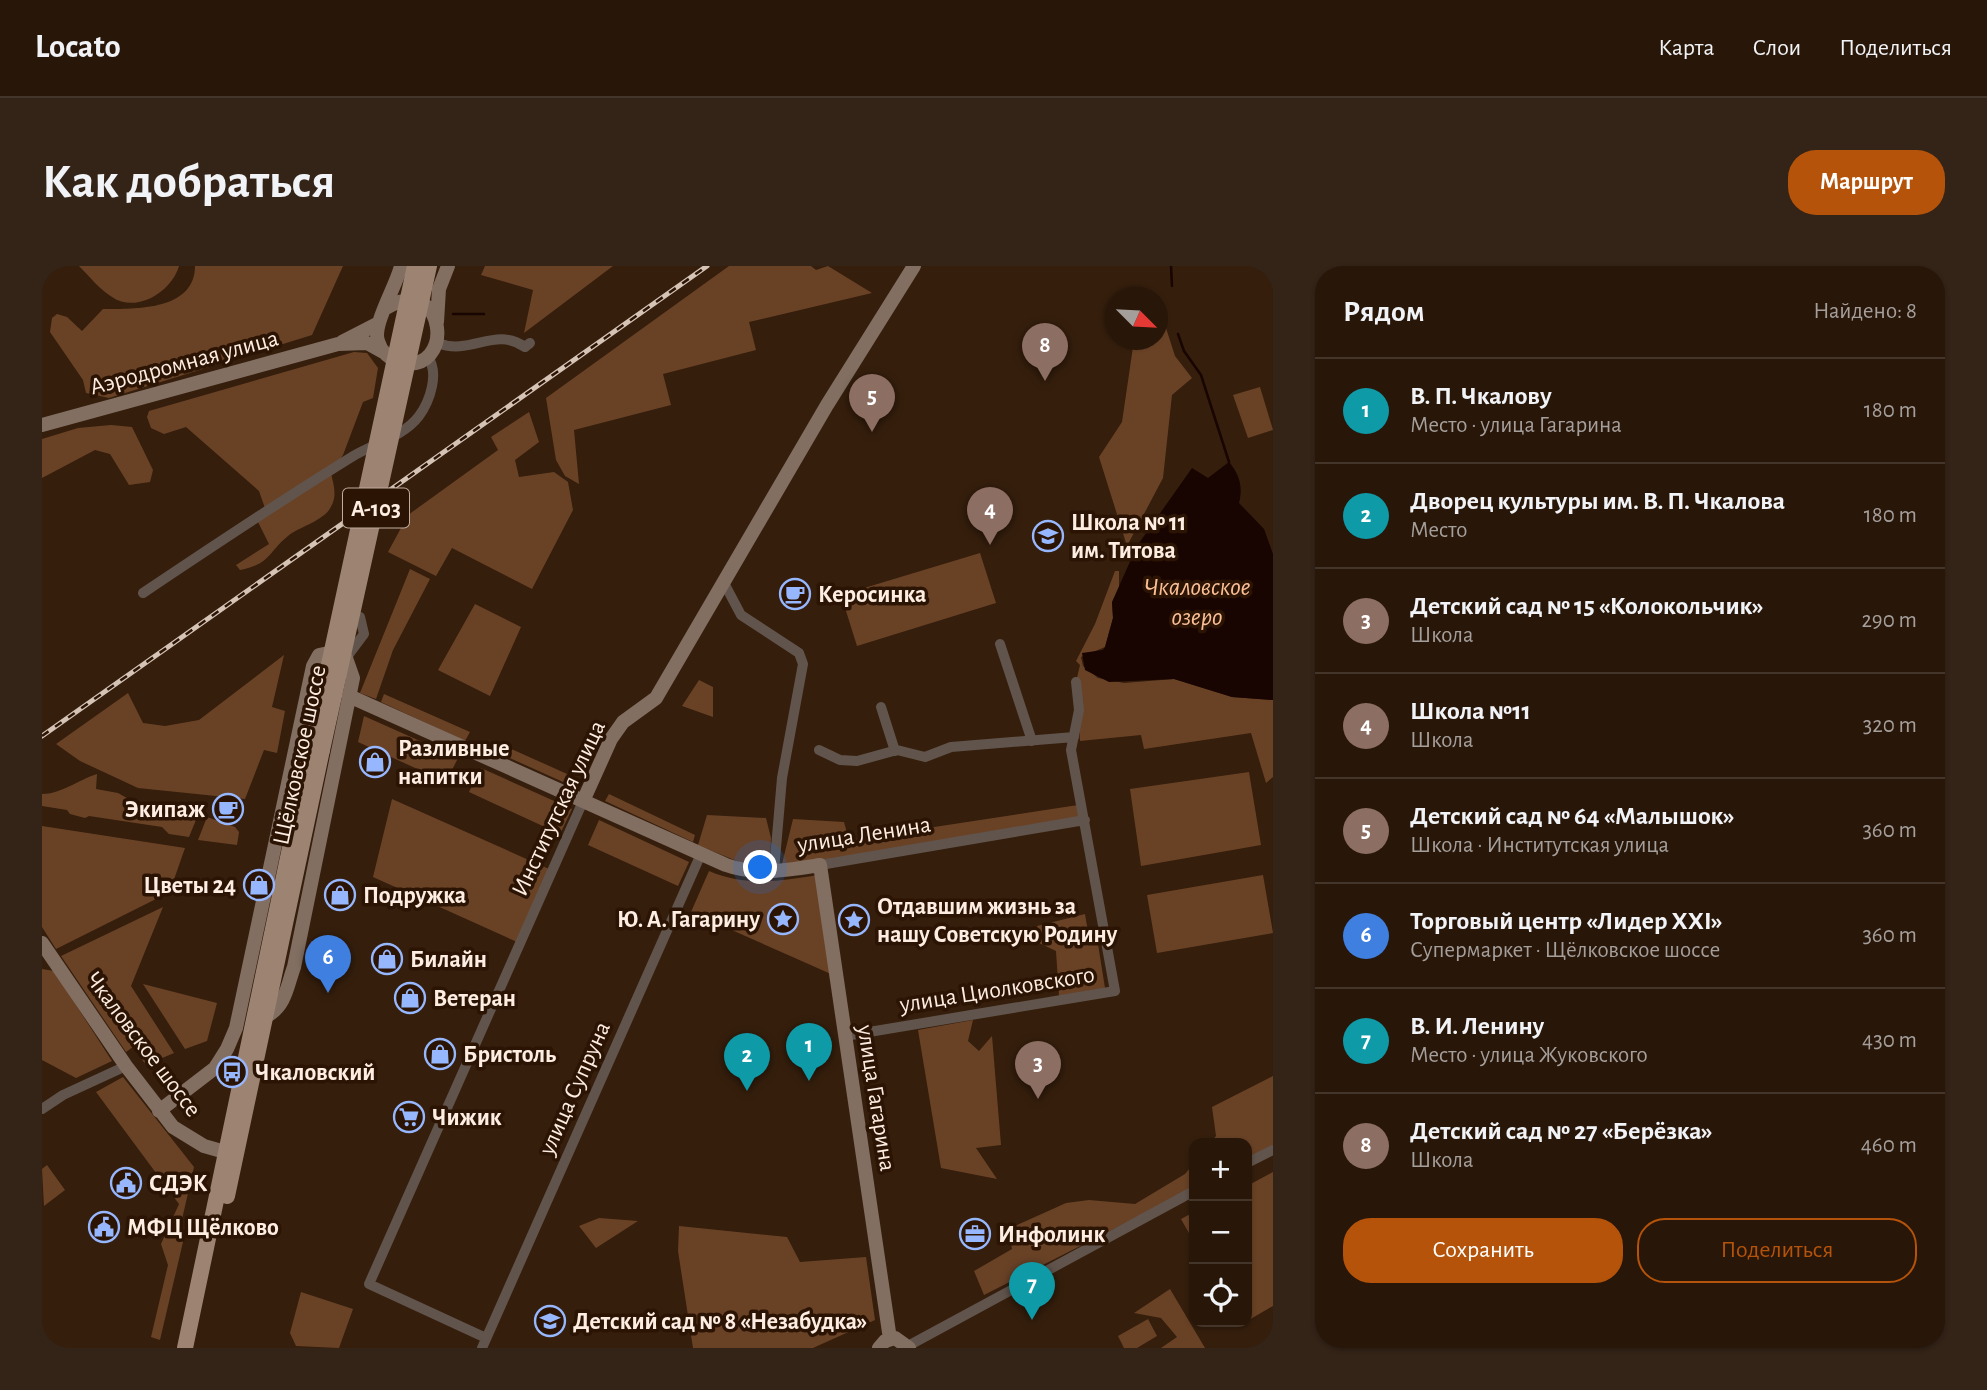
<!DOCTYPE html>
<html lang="ru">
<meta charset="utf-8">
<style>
:root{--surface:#281609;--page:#342317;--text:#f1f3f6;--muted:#a59f9c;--line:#44352a;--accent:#b45309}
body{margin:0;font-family:"Alegreya Sans",sans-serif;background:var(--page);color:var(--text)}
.controls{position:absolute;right:21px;bottom:21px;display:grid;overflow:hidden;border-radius:14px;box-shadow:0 2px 5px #0004}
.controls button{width:63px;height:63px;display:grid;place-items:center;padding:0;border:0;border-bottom:2px solid var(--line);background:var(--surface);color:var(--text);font:35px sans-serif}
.compass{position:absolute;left:1063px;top:21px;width:63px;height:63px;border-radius:50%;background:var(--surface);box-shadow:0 2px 5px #0004;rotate:114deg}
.you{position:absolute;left:719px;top:602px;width:24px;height:24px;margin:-18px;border:5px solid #fff;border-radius:50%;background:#1a73e8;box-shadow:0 0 0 10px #1a73e833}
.badge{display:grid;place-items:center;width:46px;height:46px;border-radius:50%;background:var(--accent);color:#fff;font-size:23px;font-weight:700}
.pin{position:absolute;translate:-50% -58px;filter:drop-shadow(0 2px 4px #0008)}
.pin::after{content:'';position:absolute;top:37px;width:24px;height:21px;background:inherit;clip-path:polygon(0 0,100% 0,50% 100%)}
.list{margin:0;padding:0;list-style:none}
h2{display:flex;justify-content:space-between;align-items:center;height:91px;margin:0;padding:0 28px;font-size:30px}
h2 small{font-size:23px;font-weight:400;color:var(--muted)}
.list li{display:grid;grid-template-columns:46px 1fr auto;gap:21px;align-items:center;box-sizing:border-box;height:105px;padding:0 28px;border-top:2px solid var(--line)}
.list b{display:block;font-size:26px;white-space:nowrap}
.list p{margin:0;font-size:23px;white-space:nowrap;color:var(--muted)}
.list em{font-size:23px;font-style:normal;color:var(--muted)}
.actions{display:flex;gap:14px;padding:21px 28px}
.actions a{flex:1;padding:16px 0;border:2px solid var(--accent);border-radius:28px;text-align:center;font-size:24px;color:var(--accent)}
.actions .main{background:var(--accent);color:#fff}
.icon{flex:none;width:38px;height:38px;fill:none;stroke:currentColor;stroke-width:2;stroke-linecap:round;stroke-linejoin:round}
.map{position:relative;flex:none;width:1231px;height:1082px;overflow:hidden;border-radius:28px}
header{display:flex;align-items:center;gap:42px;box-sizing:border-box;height:98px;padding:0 35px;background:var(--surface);border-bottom:2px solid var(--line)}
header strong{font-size:33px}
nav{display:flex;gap:38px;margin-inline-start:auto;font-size:24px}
.intro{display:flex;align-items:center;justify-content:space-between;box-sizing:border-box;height:168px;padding:0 42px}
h1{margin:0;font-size:49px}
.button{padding:18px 32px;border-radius:28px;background:var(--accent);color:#fff;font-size:24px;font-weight:700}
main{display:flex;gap:42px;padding:0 42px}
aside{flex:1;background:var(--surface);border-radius:28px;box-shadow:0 2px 5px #0004}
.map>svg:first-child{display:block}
</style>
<header>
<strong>Locato</strong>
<nav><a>Карта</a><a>Слои</a><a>Поделиться</a></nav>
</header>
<div class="intro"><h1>Как добраться</h1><a class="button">Маршрут</a></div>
<main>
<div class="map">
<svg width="1231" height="1082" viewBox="0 0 1231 1082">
<rect width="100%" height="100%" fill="#351e0c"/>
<!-- green -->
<path fill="#694226" d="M 37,0 L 137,0 C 130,25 95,48 70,31 C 58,24 47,10 37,0 Z
M 153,0 L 301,0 L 270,69 L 67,132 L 44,127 L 41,114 L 8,66 L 10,52 L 15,48 L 25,51 L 40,65 L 61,43 C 92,43 153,45 153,0 Z
M 443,0 L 571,0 L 482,67 L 491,24 L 439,9 Z
M 687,0 L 769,0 L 774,4 L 786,0 L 830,27 L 707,56 L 714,84 L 621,108 L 629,139 L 532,164 L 537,218 L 523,210 L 514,194 L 504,132 Z
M 1124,62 L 1133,90 L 1150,112 L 1130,129 L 1121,212 L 1085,280 L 1057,191 L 1080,156 L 1092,74 L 1115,74 L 1116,63 Z
M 312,86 L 325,87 L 336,102 L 331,132 L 321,136 L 301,189 L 289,207 C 292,221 296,231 287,244 C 278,256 257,261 246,270 C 226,286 229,298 198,304 L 194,299 L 227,278 L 214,252 L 224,245 L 217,225 L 144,161 L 122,168 L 109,162 L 105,151 L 107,145 Z
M 1218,121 L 1231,164 L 1206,172 L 1191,129 Z
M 487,146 L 497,176 L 473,194 L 477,211 L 512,206 L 526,216 L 531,244 L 490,323 L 410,282 L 394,310 L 346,286 L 366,249 L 456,184 L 449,171 Z
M 69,159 L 90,161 L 111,204 L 108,216 L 87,219 L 68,188 L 53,184 L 0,212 L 0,173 L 36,162 Z
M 938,287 L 954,337 L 815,380 L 799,329 Z
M 368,303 L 388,313 L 351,384 L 334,433 L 318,427 Z
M 1073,305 L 1077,305 L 1077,321 L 1070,337 L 1071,352 L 1063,381 L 1039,391 L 1041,400 L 1056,412 L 1082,417 L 1132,413 L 1190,431 L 1231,434 L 1231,511 L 1224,517 L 1209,467 L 1102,483 L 1099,469 L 1038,475 L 1034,416 L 1038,399 L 1034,395 L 1053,358 Z
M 433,338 L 479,361 L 448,430 L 396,404 Z
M 242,389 L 230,441 L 243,445 L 235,487 L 222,484 L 203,533 L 96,522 L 38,495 L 14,478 L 86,427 L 101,457 L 123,460 L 157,454 Z
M 657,414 L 671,421 L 671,451 L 640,440 Z
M 342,428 L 428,466 L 423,475 L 339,436 Z
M 322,450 L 416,492 L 404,516 L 316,476 Z
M 454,476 L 534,512 L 530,520 L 450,484 Z
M 439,502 L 530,543 L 518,568 L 427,526 Z
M 1207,506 L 1219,579 L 1099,600 L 1088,523 Z
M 55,508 L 54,523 L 76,527 L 99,540 L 120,538 L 156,549 L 147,571 L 127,568 L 120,561 L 47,550 L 43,552 L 28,548 L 25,544 L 0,540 L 0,528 C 19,528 36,514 55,508 Z
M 567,528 L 653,569 L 651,576 L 563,535 Z
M 350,533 L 507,603 L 475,676 L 331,611 Z
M 1036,539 L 1038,551 L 777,596 L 740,598 L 751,553 L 802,556 L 807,574 Z
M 665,549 L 724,552 L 729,572 L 728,599 L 702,598 L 656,579 Z
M 165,551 L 193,561 L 197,566 L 195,579 L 156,574 Z
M 557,554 L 647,596 L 636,620 L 546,579 Z
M 0,560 L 143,582 L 129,622 L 112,634 L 14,683 L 0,661 Z
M 667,605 C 704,621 738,615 776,609 L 789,708 L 649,646 Z
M 1221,609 L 1231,667 L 1115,687 L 1105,629 Z
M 121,641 L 89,720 L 132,787 L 104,799 L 91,781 L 84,786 L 19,690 Z
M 1043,648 L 1047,672 L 1055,672 L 1063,722 L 1017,730 L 1014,685 L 997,677 L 995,660 Z
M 269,675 L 278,677 L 274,698 L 265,696 Z
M 0,703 L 12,705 L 70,795 L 34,812 L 0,794 Z
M 101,718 L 175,737 L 165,775 L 143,783 Z
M 931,754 L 926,775 L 937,785 L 950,770 L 959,879 L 934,882 L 955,913 L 899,902 L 876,764 Z
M 1231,810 L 1231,881 L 1205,895 L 1205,877 L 1168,877 L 1174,870 L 1170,841 Z
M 81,811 L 152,901 L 138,962 L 141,976 L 118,1074 L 109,1071 L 126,999 L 119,978 L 137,938 L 54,826 Z
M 1152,897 L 1152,922 L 942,1029 L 932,1005 L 970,983 L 966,963 L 1024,937 L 1047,934 L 1093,938 L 1143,908 Z
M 5,899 L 23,924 L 2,940 L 0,903 Z
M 1231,906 L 1231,1040 L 1200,1058 L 1199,1056 L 1205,1056 L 1205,920 Z
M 1152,946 L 1152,976 L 1139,953 Z
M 557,952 L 596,955 L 554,982 L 537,960 Z
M 637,960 L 745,971 L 758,996 L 824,991 L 833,1054 L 771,1082 L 651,1082 L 636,985 Z
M 1128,1023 L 1163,1082 L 1119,1082 L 1135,1071 L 1119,1052 L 1092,1047 Z
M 259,1026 L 311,1043 L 297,1082 L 254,1080 L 248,1067 Z
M 1106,1053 L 1115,1070 L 1095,1082 L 1082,1082 L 1076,1070 Z"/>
<!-- water -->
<path fill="#180400" d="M 1187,196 C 1198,209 1201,221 1197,237 L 1222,263 L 1231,288 L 1231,434 L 1190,431 L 1132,413 L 1067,416 L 1043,404 L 1040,387 L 1061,384 L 1063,381 L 1071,352 L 1070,336 L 1095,280 L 1150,202 L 1166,212 Z"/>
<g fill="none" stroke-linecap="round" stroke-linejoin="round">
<!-- stream -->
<path stroke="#180400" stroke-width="2.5" d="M 1129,0 L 1130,20
M 411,48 L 442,48
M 1136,68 L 1142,85 L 1159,109 L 1187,196"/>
<!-- street -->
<path stroke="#61544c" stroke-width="10" d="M 395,77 C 430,90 452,60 483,81 L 488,77
M 681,315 L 699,349 L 757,387 L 761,398 L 740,512 L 732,605
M 101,327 C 171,280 241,233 313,189 C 334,177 362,170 377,150 C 388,135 398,106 385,90
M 958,378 L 990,475
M 304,392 L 322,368 L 318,351
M 839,441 L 853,485
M 777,484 L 798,494 L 815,495 L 855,484 L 883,491 L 909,481 L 1032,471
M 778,599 L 1043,554
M 803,770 L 1073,725 L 1029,484 L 1037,444 L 1034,416
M 0,843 L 21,829 L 84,800
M 1205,897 L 1231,884
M 444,1072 L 327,1018 L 542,533
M 866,1080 L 1152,925
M 440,1082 L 659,588"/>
<!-- secondary -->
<path stroke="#826f62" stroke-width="14" d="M 344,42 C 405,6 414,110 358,96 C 348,93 339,86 336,75 C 330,59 354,21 359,0
M 395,56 L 397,23 L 406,0
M 300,76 L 335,58
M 0,159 L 296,78 L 325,77 L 343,87
M 307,430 L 684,599 C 714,610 746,604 778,599 L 848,1073
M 542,533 L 569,473 L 581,456 L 614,432 L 785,139 L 872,0
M 0,677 L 84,800 L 131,861 L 162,880 L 183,886 L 194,884
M 117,845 L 173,802 L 185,783 L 194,762 L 271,400 L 277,389 L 291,386 L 304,392 L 311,412 L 252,701 C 245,720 244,739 225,750
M 837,1082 L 843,1075 L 853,1072 L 867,1082"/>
<!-- primary -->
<path stroke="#9c8372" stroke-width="16" d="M 185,930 L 280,484
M 143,1082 L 269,482"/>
<!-- rail casing -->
<g stroke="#d5c3b6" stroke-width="5">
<path id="rail" d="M 0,470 L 665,0"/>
</g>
<!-- rail -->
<use href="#rail" stroke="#2b1404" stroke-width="2.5" stroke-dasharray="8" stroke-linecap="butt"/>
<!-- primary-bridge -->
<path stroke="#9c8372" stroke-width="16" d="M 269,482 L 373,0
M 280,484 L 387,0"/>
</g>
<!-- icons -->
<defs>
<g id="school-ring" transform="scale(1.575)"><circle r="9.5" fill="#2b1404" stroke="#96b6fd" stroke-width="1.5"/><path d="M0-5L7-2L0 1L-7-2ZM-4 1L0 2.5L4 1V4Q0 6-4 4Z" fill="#96b6fd"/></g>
<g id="cafe-ring" transform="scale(1.575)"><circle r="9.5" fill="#2b1404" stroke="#96b6fd" stroke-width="1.5"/><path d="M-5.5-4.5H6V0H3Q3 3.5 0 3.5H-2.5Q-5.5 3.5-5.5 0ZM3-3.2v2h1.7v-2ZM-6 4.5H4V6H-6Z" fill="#96b6fd"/></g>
<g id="shop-ring" transform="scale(1.575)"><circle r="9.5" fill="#2b1404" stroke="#96b6fd" stroke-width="1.5"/><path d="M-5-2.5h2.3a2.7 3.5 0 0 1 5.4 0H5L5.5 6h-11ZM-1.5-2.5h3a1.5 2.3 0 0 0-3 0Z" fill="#96b6fd"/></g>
<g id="sight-ring" transform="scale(1.575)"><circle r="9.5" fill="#2b1404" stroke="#96b6fd" stroke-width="1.5"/><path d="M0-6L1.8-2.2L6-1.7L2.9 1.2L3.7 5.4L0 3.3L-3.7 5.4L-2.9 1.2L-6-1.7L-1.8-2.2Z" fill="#96b6fd"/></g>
<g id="bus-ring" transform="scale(1.575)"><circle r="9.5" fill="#2b1404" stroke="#96b6fd" stroke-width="1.5"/><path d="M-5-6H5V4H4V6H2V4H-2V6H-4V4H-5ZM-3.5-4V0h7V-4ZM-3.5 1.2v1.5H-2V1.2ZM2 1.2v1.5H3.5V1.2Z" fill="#96b6fd"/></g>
<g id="supermarket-ring" transform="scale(1.575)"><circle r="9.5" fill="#2b1404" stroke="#96b6fd" stroke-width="1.5"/><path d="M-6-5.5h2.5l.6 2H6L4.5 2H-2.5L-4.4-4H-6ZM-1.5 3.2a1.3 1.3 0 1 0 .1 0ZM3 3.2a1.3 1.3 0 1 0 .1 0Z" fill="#96b6fd"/></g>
<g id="civic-ring" transform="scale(1.575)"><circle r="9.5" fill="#2b1404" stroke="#96b6fd" stroke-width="1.5"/><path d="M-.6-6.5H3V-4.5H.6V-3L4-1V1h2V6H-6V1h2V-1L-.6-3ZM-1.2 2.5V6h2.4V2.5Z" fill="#96b6fd"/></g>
<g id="office-ring" transform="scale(1.575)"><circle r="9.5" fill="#2b1404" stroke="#96b6fd" stroke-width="1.5"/><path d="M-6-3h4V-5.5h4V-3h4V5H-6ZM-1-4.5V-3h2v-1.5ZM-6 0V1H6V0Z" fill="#96b6fd"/></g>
</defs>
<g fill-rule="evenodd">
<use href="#school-ring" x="1006" y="270"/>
<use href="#cafe-ring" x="753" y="328"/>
<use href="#shop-ring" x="333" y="496"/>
<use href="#cafe-ring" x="186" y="543"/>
<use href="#shop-ring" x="217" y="619"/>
<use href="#shop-ring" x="298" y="629"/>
<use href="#sight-ring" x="741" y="653"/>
<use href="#sight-ring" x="812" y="654"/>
<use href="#shop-ring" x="345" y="693"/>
<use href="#shop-ring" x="368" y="732"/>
<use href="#shop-ring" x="398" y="788"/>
<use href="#bus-ring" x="190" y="806"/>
<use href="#supermarket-ring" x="367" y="851"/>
<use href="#civic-ring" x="84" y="917"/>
<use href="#civic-ring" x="62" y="961"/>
<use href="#office-ring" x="933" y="968"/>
<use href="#school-ring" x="508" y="1055"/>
</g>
<g text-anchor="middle" stroke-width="7" stroke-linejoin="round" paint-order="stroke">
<!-- shield labels -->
<rect fill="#2b1404" stroke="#bfac9f" stroke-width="2" x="301" y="222.5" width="66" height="39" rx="5"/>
<g font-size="23" font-weight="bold" fill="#feede2">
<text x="334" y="250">А-103</text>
</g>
<!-- street labels -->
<g font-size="24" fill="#feede2" stroke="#2b1404">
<text transform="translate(142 96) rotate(-15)" y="8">Аэродромная улица</text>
<text transform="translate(257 489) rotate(-78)" y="8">Щёлковское шоссе</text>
<text transform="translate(516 542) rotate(-65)" y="8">Институтская улица</text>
<text transform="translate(822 568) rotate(-9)" y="8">улица Ленина</text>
<text transform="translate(955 723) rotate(-9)" y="8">улица Циолковского</text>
<text transform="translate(102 778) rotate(53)" y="8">Чкаловское шоссе</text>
<text transform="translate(532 822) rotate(-66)" y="8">улица Супруна</text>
<text transform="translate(835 832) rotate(81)" y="8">улица Гагарина</text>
</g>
<!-- poi labels -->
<g font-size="24" font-weight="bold" fill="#feede2" stroke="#2b1404" text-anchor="start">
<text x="1029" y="264">Школа № 11<tspan x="1029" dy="28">им. Титова</tspan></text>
<text x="776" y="336">Керосинка</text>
<text x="356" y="490">Разливные<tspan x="356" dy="28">напитки</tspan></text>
<text x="163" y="551" text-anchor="end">Экипаж</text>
<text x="194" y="627" text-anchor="end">Цветы 24</text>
<text x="321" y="637">Подружка</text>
<text x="835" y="648">Отдавшим жизнь за<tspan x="835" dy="28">нашу Советскую Родину</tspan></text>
<text x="718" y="661" text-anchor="end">Ю. А. Гагарину</text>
<text x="368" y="701">Билайн</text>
<text x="391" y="740">Ветеран</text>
<text x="421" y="796">Бристоль</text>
<text x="213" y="814">Чкаловский</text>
<text x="390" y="859">Чижик</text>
<text x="107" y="925">СДЭК</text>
<text x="85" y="969">МФЦ Щёлково</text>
<text x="956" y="976">Инфолинк</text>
<text x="531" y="1063">Детский сад № 8 «Незабудка»</text>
</g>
<!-- water labels -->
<g font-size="26" font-style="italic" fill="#fbbf96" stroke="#2b1404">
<text x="1155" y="329">Чкаловское<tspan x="1155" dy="30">озеро</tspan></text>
</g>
</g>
</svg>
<div class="controls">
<button>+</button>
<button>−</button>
<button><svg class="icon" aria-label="locate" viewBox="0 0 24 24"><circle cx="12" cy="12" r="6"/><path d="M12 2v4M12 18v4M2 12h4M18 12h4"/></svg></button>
</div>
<svg class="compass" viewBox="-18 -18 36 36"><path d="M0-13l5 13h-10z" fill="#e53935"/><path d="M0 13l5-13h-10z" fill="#a59f9c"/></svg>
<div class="you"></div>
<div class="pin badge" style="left:767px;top:815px;background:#0f9aa8">1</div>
<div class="pin badge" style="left:705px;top:825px;background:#0f9aa8">2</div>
<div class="pin badge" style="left:996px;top:833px;background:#8d6e63">3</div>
<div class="pin badge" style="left:948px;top:279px;background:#8d6e63">4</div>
<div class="pin badge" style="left:830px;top:166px;background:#8d6e63">5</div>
<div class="pin badge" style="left:286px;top:727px;background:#3f7fe0">6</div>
<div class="pin badge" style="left:990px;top:1054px;background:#0f9aa8">7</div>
<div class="pin badge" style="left:1003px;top:115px;background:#8d6e63">8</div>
</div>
<aside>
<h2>Рядом<small>Найдено: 8</small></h2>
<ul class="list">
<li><span class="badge" style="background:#0f9aa8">1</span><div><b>В. П. Чкалову</b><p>Место · улица Гагарина</p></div><em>180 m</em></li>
<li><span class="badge" style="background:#0f9aa8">2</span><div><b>Дворец культуры им. В. П. Чкалова</b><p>Место</p></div><em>180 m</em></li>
<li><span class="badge" style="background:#8d6e63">3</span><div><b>Детский сад № 15 «Колокольчик»</b><p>Школа</p></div><em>290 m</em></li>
<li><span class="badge" style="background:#8d6e63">4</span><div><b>Школа №11</b><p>Школа</p></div><em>320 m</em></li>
<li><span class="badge" style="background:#8d6e63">5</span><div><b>Детский сад № 64 «Малышок»</b><p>Школа · Институтская улица</p></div><em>360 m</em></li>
<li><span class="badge" style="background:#3f7fe0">6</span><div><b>Торговый центр «Лидер XXI»</b><p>Супермаркет · Щёлковское шоссе</p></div><em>360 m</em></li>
<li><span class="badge" style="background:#0f9aa8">7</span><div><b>В. И. Ленину</b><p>Место · улица Жуковского</p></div><em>430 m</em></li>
<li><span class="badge" style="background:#8d6e63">8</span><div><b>Детский сад № 27 «Берёзка»</b><p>Школа</p></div><em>460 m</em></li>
</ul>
<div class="actions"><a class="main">Сохранить</a><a>Поделиться</a></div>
</aside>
</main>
